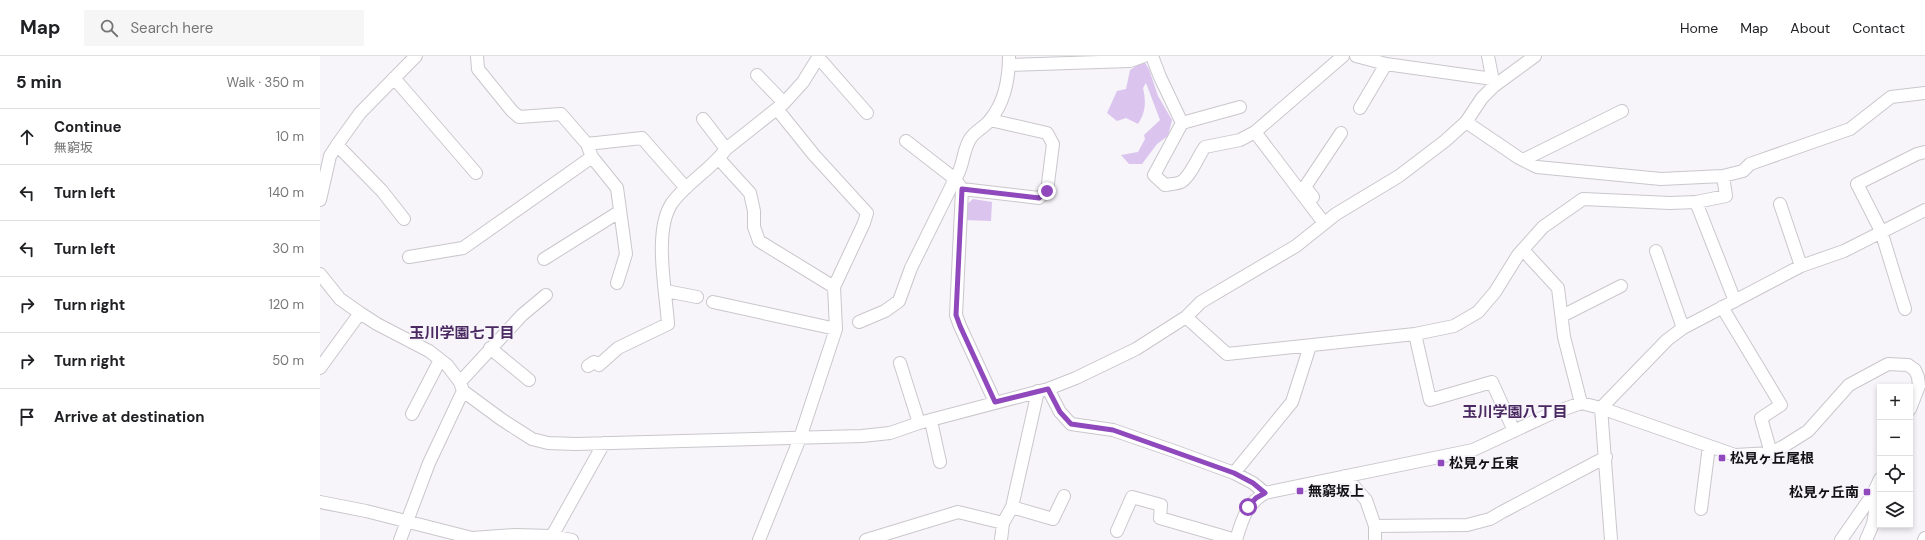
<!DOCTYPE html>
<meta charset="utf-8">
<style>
:root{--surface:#fff;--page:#f6f6f6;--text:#202124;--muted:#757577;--line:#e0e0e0}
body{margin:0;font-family:"DM Sans","Noto Sans JP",sans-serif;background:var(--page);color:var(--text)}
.controls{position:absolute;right:12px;bottom:12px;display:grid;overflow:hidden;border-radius:0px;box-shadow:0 2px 6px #0003}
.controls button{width:36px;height:36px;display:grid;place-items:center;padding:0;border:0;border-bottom:1px solid var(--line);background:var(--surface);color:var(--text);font:20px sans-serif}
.stop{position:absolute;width:12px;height:12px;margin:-9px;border:3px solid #8f49bd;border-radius:50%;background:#fff}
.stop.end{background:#8f49bd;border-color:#fff;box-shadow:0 1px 4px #0008}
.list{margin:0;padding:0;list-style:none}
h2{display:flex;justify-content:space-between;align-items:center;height:52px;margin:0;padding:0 16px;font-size:17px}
h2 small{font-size:13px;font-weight:400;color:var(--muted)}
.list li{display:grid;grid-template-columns:26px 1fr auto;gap:12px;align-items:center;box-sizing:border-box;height:56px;padding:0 16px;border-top:1px solid var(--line)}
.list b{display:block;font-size:15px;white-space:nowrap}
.list p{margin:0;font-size:13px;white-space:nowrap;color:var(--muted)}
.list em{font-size:13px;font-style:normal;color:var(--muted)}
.icon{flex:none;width:22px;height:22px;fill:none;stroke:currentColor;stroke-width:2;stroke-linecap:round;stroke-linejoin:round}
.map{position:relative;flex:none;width:1605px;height:484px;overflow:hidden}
header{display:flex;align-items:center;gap:24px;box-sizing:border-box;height:56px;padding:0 20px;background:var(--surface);border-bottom:1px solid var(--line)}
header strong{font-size:19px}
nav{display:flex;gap:22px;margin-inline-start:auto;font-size:14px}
.search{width:280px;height:36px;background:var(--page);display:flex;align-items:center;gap:10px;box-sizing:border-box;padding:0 14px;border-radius:0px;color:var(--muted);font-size:15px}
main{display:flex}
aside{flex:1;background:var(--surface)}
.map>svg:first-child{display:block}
</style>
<header>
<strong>Map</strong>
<div class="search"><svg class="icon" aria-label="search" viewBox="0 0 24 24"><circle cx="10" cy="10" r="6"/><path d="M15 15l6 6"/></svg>Search here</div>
<nav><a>Home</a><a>Map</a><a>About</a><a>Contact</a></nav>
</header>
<main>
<aside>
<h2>5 min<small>Walk · 350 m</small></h2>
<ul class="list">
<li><svg class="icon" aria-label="ahead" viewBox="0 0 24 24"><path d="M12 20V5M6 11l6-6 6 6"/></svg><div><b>Continue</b><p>無窮坂</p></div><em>10 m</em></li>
<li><svg class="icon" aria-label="left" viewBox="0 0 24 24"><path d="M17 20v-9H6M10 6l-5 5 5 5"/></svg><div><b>Turn left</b></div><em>140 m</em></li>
<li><svg class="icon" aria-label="left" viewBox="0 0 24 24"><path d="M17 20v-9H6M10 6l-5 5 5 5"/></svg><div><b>Turn left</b></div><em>30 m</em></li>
<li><svg class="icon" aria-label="right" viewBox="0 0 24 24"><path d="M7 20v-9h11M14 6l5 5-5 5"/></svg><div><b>Turn right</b></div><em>120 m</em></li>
<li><svg class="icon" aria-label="right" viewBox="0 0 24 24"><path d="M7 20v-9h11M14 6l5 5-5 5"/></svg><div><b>Turn right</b></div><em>50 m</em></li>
<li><svg class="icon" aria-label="arrive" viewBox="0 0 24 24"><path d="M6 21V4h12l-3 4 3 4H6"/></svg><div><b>Arrive at destination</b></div></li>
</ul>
</aside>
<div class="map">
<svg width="1605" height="484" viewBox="0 0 1605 484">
<rect width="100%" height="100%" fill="#f7f4fa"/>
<!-- green -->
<path fill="#dbc5ee" d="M 824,5 L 829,13 L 838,40 L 852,64 L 848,80 L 837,88 L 822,108 L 809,108 L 801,99 L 818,96 L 825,83 L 824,79 L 840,64 L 826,27 L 823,32 C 826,45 826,56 818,68 L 806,62 L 797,65 L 787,57 L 797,35 L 806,33 L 810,14 Z
M 653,143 L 672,146 L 671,165 L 645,164 L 647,148 Z"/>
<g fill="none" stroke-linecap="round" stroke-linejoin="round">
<!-- street casing -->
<g stroke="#cac7cc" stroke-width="14">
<path id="street" d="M 832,0 L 840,21 L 862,67 L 834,119 L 845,129 C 850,128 857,128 861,126 C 871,120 878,100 885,91 L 920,84 L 935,76 L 1004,167
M 1036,0 L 1066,8 L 1173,23
M 1168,0 L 1174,30
M 498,1 L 547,57
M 689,9 L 810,5 L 824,0
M 437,19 L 464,47
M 74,22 L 156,117
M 1040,52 L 1066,8
M 383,63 L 406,93
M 1146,66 L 1199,102 L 1217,111 L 1341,123 L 1403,120 L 1423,115 L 1430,108 L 1530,73 L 1571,41 L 1605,37
M 862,67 L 920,51
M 935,76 L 1023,0
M 267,88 L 322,82 L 366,132
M 17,89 L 62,135 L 84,163
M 272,101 L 297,132 L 306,198 L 297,227
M 399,103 L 430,137 L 434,155 L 434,171 L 439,185 L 514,231
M 1203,104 L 1302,55
M 642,133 L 719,142 L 727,135 L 733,88 L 727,77 L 670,64
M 993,141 L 985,131 L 1021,77
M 0,144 L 10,100 L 17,89 L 40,57 L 96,0
M 1376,146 L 1415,245
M 1460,148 L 1481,210
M 1203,194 L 1238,232 L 1244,281 L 1261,347
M 1336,195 L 1363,272
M 89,201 L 143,192 L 272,101 L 267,88 L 241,58 L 199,61 L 192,55 L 158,13 L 157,0
M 224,203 L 299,156
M 0,218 L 20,243 L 40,257 L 57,268 L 109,295 L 127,309 L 140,326 L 143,335 L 181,363 L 212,383 L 228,387 L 256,388 L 542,380 L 570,377 L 599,367 L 728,333 L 756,322 L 816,293 L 866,261 L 881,246 L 976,190 L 1016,158 L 1079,120 L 1125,85 L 1146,66 L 1162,42 L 1174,30 L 1215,0
M 346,235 L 377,241
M 393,246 L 516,273
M 1402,251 L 1461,349 L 1441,362 L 1451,397
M 1585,253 L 1561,175 L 1537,128 L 1597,98 L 1605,96
M 1242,260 L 1301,230
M 866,261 L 907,298 L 1095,278 L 1134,270 L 1158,256 L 1175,236 L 1198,199 L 1223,171 L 1263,143 L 1350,147 L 1376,146 L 1406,140 L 1403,120
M 539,266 L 565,255 L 579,245 L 591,212 L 635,123 L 586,85
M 1095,278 L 1110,344 L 1172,326 L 1194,375
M 170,292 L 209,324
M 580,307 L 599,367
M 268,310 L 274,306 L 279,309 L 298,292 L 348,268 C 346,235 333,175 352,147 C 367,126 391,114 406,93 L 464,47 L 483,26 L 499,0
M 0,312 L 40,257
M 140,326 L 202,259 L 226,239
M 728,333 L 740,356 L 751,368 L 793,374 L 854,395 L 914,417 L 933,427 L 945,437
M 675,346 L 640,270 L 636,259 L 642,133 L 635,123 C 644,111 642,96 650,83 C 655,75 665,71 670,64 C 685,46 689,22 689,0
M 92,358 L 120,304
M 611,365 L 620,406
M 914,417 L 972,346 L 990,290
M 1025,420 L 1046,444 L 1055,470 L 1147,469 L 1170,463 L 1182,456 L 1286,401
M 0,446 L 46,455 L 152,482 L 195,479 L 232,480 L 252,484
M 692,451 L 733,463 L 744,440
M 1381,453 L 1389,390
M 1055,470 L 1055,484
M 797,475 L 812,441 L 841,449 L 840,462 L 916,484
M 232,480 L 284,387
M 80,484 L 109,407 L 143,335
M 439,484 L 480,382 L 516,273 L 514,231 L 544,167 L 547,157 L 494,99 L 457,53
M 546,484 L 638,456 L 683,467
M 681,484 L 683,467 L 692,451 L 718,335
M 916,484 C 922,464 926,448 945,437 L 1153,394 L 1228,359 L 1261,347 L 1281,352 L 1415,399 L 1451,397 L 1464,390 L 1488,375 L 1529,329 L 1568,308 L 1588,309 L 1595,314 L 1598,321 L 1599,330 L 1590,353
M 1291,484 L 1281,352 L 1347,284 L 1363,272 L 1481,210 L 1524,195 L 1605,154
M 1521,484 L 1553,438 L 1560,423
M 1546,484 L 1553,468 L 1559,433
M 1604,484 L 1605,482"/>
</g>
<!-- street -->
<use href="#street" stroke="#fff" stroke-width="12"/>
</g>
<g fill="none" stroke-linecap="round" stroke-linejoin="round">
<!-- route -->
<path stroke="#8f49bd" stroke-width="5" d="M 727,135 L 719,142 L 642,133 L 636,259 L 640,270 L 675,346 L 728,333 L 740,356 L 751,368 L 793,374 L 914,417 L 933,427 L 945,437 L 936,442 L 928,451"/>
</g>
<!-- markers -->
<g fill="#8f49bd" stroke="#f7f4fa" stroke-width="1.5">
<rect x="1398" y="398" width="8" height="8" rx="2"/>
<rect x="1117" y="403" width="8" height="8" rx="2"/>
<rect x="976" y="431" width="8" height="8" rx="2"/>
<rect x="1543" y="432" width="8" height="8" rx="2"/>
</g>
<g text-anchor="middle" stroke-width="3.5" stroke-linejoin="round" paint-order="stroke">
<!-- poi labels -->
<g font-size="14" font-weight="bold" fill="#111012" stroke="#f7f4fa" text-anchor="start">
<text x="1410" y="407">松見ヶ丘尾根</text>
<text x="1129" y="412">松見ヶ丘東</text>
<text x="988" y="440">無窮坂上</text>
<text x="1539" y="441" text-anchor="end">松見ヶ丘南</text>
</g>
<!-- neighbourhood labels -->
<g font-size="15" font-weight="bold" fill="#4a2961" stroke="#f7f4fa">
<text x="142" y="282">玉川学園七丁目</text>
<text x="1195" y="361">玉川学園八丁目</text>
</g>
</g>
</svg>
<div class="controls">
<button>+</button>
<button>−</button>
<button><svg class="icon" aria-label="locate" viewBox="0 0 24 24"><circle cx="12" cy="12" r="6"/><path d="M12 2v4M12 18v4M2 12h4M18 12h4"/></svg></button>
<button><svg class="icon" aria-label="layers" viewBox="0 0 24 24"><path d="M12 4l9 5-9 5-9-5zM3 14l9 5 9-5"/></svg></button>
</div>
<div class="stop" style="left:928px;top:451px"></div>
<div class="stop end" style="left:727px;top:135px"></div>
</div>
</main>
